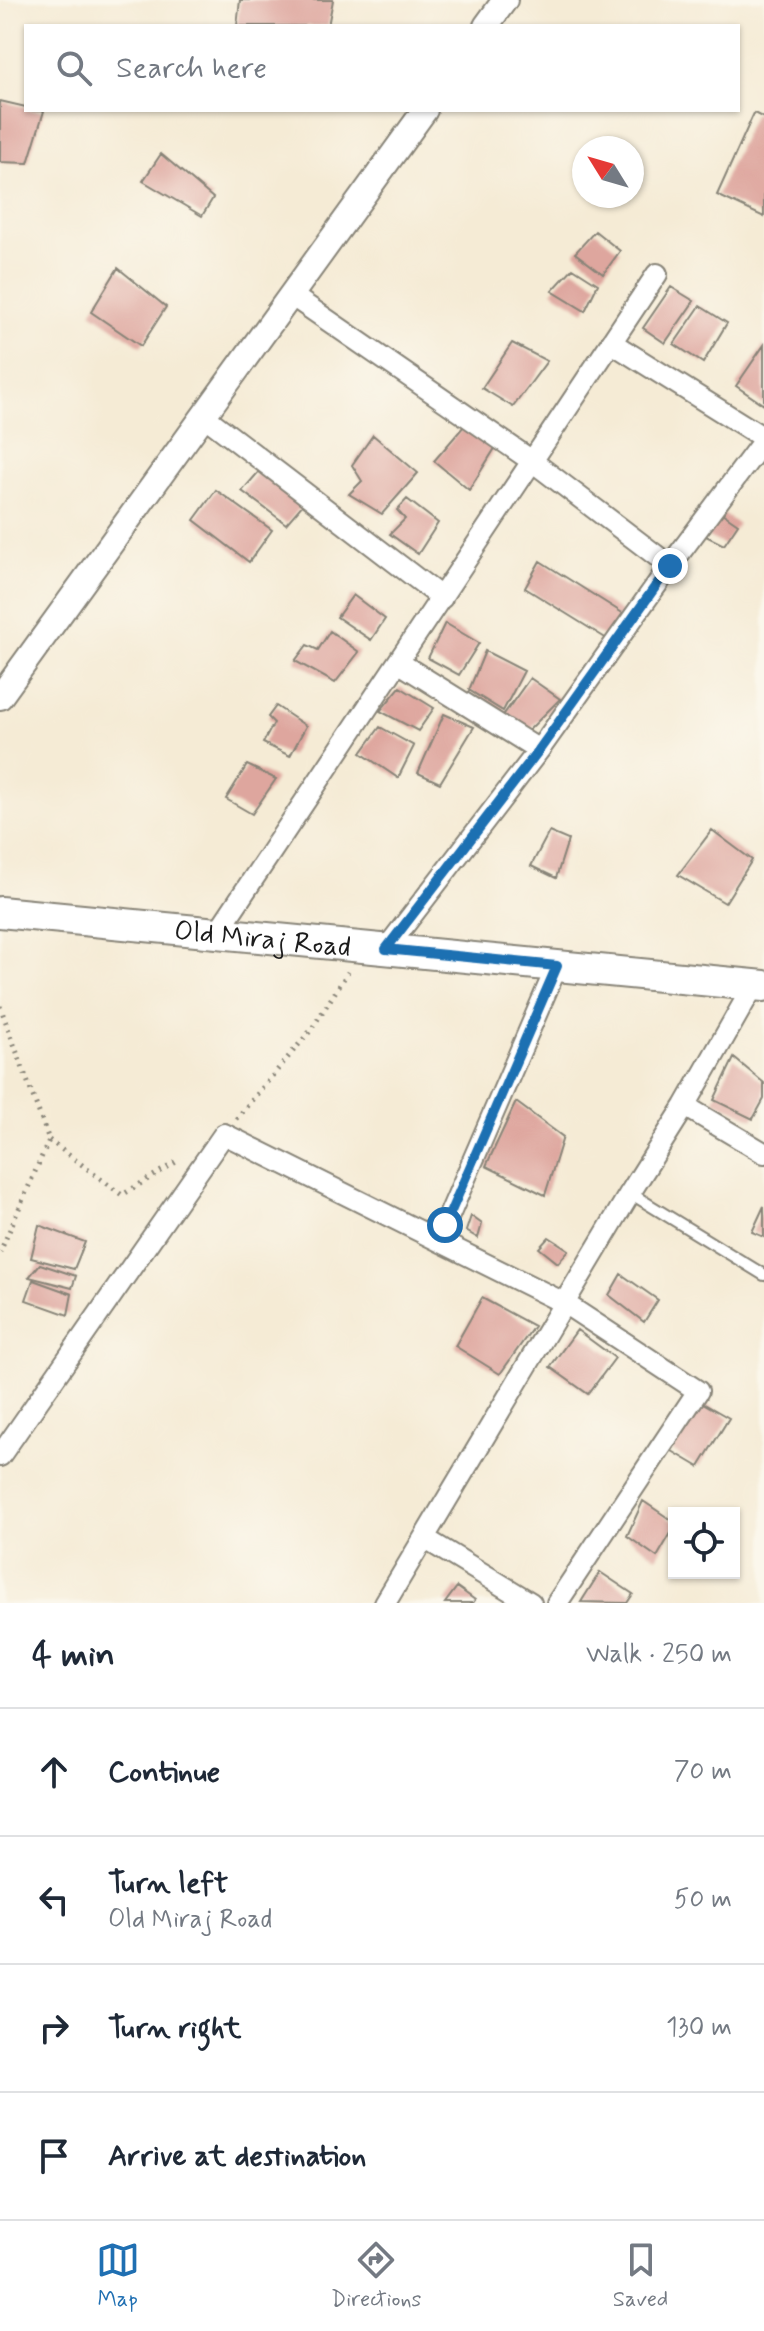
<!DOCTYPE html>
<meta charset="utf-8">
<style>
:root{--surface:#fff;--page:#f6f6f7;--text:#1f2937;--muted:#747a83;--line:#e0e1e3;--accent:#1f6fb2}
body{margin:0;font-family:Mynerve,sans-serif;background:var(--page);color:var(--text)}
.controls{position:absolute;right:24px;bottom:24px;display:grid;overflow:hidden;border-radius:0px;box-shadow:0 2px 6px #0004}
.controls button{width:72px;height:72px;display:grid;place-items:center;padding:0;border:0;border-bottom:2px solid var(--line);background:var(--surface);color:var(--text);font:40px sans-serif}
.compass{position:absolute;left:572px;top:136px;width:72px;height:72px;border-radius:50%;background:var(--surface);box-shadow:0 2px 6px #0004;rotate:307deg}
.stop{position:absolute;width:24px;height:24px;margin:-18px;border:6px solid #1f6fb2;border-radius:50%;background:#fff}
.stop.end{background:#1f6fb2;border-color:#fff;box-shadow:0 2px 8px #0008}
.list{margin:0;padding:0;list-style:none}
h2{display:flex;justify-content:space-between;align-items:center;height:104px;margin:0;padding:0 32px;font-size:34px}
h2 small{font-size:26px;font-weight:400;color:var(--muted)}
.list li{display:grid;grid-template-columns:52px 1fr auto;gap:24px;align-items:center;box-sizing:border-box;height:128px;padding:0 32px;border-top:2px solid var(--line)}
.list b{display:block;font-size:30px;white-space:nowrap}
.list p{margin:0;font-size:26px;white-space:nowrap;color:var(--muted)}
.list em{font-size:26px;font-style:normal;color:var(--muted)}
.icon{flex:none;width:44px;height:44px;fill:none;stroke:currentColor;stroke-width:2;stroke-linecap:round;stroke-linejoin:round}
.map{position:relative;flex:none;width:764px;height:1603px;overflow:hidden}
.search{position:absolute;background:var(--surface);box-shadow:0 2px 6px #0004;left:24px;right:24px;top:24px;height:88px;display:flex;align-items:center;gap:20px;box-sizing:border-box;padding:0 28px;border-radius:0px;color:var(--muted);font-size:30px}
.sheet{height:616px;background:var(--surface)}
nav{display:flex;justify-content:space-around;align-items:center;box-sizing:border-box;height:112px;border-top:2px solid var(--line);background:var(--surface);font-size:22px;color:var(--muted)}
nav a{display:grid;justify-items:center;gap:4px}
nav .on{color:var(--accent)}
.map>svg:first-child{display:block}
</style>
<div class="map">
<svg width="764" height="1603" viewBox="0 0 764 1603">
<rect width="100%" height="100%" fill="#fbf7ec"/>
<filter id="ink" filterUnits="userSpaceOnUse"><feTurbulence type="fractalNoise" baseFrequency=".0125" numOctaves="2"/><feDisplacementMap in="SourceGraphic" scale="16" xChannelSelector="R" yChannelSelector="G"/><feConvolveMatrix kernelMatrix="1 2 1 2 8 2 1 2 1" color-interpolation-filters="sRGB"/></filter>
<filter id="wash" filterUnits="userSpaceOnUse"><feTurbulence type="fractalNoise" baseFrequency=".006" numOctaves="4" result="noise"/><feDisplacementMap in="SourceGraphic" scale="32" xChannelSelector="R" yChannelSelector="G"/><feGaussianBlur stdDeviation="1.8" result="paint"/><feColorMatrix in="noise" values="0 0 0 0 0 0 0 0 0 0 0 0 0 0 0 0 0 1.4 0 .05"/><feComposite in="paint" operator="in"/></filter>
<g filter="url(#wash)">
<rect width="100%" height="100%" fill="#f5ebd5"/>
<g id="blocks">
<!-- building -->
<path fill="#dea69e" d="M 240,0 L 333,0 L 328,26 L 237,26 Z
M 0,101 L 26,107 L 26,110 L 44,111 L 28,163 L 0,162 Z
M 754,113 L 764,118 L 764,217 L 717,195 Z
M 161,154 L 213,198 L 202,216 L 143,181 Z
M 595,231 L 620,251 L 603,274 L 575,253 Z
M 118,268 L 166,307 L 141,346 L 91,312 Z
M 573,268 L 598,284 L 585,311 L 552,291 Z
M 671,287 L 694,301 L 665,343 L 643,328 Z
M 700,306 L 727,323 L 703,363 L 674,344 Z
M 512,343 L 547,361 L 513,407 L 482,388 Z
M 764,345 L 764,405 L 736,386 Z
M 464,426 L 497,445 L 469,490 L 434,461 Z
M 373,435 L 418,473 L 382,514 L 349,494 L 362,481 L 352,465 Z
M 262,468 L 305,502 L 286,524 L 242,491 Z
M 216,490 L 272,530 L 249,562 L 194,520 Z
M 407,499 L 438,523 L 418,554 L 390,534 L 405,519 L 397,510 Z
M 722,513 L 738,524 L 724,545 L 706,536 Z
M 540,561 L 624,614 L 607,639 L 525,588 Z
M 353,595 L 385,619 L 371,640 L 337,617 Z
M 445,623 L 479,643 L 459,675 L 428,658 Z
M 330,631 L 359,652 L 335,683 L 295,661 L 307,645 L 318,650 Z
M 485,651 L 524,671 L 503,711 L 469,690 Z
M 530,678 L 560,699 L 528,731 L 502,717 Z
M 400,687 L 434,708 L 418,731 L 380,711 Z
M 276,706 L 306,726 L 290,756 L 263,743 L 274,723 L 268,717 Z
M 444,714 L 474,727 L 440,783 L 418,773 Z
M 380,727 L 414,746 L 398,778 L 361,753 Z
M 247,765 L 276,779 L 252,814 L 226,799 Z
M 712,830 L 752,860 L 725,903 L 678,875 Z
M 549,832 L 568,840 L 556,878 L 531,866 Z
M 734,1058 L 764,1083 L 764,1099 L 753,1119 L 714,1100 Z
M 516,1102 L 563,1137 L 545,1195 L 486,1166 Z
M 764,1206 L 764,1237 L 752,1232 Z
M 471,1216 L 482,1224 L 478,1238 L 466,1231 Z
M 39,1225 L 85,1242 L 74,1269 L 31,1258 Z
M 549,1237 L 569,1250 L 558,1263 L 539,1248 Z
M 40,1264 L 76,1276 L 72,1288 L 29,1277 Z
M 621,1274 L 658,1300 L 644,1322 L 609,1295 Z
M 33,1280 L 72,1294 L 68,1315 L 26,1300 Z
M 482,1298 L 534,1326 L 500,1374 L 455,1346 Z
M 577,1330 L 615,1358 L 588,1394 L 550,1367 Z
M 701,1402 L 729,1418 L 699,1467 L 672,1451 Z
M 643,1501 L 674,1522 L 674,1528 L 657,1557 L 627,1536 Z
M 600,1572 L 633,1594 L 627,1603 L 581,1602 Z
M 457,1587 L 475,1600 L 473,1603 L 445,1603 Z"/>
</g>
</g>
<g filter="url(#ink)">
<use href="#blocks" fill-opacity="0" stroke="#888478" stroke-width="2"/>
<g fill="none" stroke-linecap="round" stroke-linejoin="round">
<!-- service casing -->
<g stroke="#888478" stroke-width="14">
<path id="service" d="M 630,1193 L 764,1275"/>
</g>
<!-- minor casing -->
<g stroke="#888478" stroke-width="24">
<path id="minor" d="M 291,295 L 532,461 L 670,566
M 612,343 L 764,438
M 204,416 L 442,598
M 398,662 L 539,750
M 217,933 L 657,274
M 386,949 L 539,750 L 670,566 L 764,440
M 685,1106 L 764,1153
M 445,1225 L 557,966
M 0,1456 L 224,1134 L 564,1303 L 698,1391 L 557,1603
M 424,1538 L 531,1603
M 385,1603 L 630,1193 L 685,1106 L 754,985"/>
</g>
<!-- tertiary casing -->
<g stroke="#888478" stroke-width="28">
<path id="tertiary" d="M 486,26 L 505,0
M 0,697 L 425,110"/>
</g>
<!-- primary casing -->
<g stroke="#888478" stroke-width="34">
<g id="primary">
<path id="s1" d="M 0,912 L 764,986"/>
</g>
</g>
<!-- path -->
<path stroke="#888478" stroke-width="5" stroke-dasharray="2 6" stroke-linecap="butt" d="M 0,1006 L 49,1140 L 0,1252
M 236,1119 L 311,1030 L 348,972
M 49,1140 L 122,1195 L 176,1162"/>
<!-- service -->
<use href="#service" stroke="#fff" stroke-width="10"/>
<!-- minor -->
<use href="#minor" stroke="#fff" stroke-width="20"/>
<!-- tertiary -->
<use href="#tertiary" stroke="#fff" stroke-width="24"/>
<!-- primary -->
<use href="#primary" stroke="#fff" stroke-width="30"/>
</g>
</g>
<g fill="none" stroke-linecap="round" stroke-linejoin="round" filter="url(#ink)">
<!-- route -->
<path stroke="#1f6fb2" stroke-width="10" d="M 445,1225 L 557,966 L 386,949 L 539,750 L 670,566"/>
</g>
<g text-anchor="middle" stroke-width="8" stroke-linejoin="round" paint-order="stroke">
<!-- street labels -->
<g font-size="28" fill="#1c1c1c" stroke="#fbf7ec">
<text dy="10" stroke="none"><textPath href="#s1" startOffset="264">Old Miraj Road</textPath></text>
</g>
</g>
</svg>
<div class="controls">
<button><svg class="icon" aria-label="locate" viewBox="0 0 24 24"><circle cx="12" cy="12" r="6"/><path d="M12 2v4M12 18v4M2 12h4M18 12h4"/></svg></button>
</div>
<svg class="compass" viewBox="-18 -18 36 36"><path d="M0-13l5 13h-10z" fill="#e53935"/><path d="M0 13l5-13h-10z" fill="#747a83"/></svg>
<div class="stop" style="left:445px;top:1225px"></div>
<div class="stop end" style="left:670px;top:566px"></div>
<div class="search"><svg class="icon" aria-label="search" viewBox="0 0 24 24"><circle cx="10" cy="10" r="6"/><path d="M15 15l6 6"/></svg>Search here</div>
</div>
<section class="sheet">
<h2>4 min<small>Walk · 250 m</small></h2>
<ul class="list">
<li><svg class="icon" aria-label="ahead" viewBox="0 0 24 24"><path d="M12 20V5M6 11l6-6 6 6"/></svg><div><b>Continue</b></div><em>70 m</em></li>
<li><svg class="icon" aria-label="left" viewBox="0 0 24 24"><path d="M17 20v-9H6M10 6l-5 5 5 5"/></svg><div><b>Turn left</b><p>Old Miraj Road</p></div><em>50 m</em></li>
<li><svg class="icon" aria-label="right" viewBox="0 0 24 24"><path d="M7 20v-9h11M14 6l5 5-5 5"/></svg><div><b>Turn right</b></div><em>130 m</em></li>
<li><svg class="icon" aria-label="arrive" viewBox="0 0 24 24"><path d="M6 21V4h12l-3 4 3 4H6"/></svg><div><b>Arrive at destination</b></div></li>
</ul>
</section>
<nav>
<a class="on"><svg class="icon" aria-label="map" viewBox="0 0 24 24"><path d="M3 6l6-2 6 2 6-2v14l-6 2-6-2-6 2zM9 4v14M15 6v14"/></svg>Map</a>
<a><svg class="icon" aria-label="directions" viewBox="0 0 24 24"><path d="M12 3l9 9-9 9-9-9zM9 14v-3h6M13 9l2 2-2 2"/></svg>Directions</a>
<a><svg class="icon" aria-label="saved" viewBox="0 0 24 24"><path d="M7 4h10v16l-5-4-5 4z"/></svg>Saved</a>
</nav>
